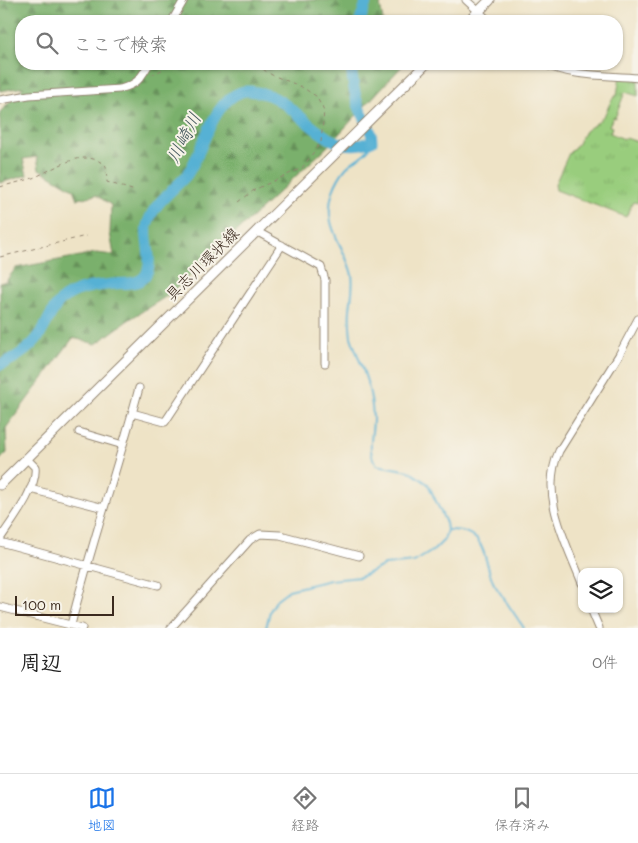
<!DOCTYPE html>
<html lang="ja">
<meta charset="utf-8">
<style>
:root{--surface:#fff;--page:#f6f6f6;--text:#222;--muted:#767676;--line:#e0e0e0;--accent:#1a73e8}
body{margin:0;font-family:Mali,"Klee One",sans-serif;background:var(--page);color:var(--text)}
.controls{position:absolute;right:15px;bottom:15px;display:grid;overflow:hidden;border-radius:10px;box-shadow:0 1px 4px #0004}
.controls button{width:45px;height:45px;display:grid;place-items:center;padding:0;border:0;border-bottom:1px solid var(--line);background:var(--surface);color:var(--text);font:25px sans-serif}
.scale{position:absolute;left:15px;bottom:12px;width:99px;box-sizing:border-box;padding-left:5px;border:2px solid #3b2a1e;border-top:0;font-size:14px;line-height:18px;white-space:nowrap;color:#3b2a1e;-webkit-text-stroke:4px #f7f3e8;paint-order:stroke}
.list{margin:0;padding:0;list-style:none}
h2{display:flex;justify-content:space-between;align-items:center;height:65px;margin:0;padding:0 20px;font-size:21px}
h2 small{font-size:16px;font-weight:400;color:var(--muted)}
.icon{flex:none;width:28px;height:28px;fill:none;stroke:currentColor;stroke-width:2;stroke-linecap:round;stroke-linejoin:round}
.map{position:relative;flex:none;width:638px;height:628px;overflow:hidden}
.search{position:absolute;background:var(--surface);box-shadow:0 1px 4px #0004;left:15px;right:15px;top:15px;height:55px;display:flex;align-items:center;gap:12px;box-sizing:border-box;padding:0 18px;border-radius:20px;color:var(--muted);font-size:19px}
.sheet{height:145px;background:var(--surface)}
nav{display:flex;justify-content:space-around;align-items:center;box-sizing:border-box;height:70px;border-top:1px solid var(--line);background:var(--surface);font-size:14px;color:var(--muted)}
nav a{display:grid;justify-items:center;gap:2px}
nav .on{color:var(--accent)}
.map>svg:first-child{display:block}
</style>
<div class="map">
<svg width="638" height="628" viewBox="0 0 638 628">
<defs>
<pattern id="forest-firs" width="22" height="20" patternUnits="userSpaceOnUse" patternTransform="scale(1.25)"><rect width="22" height="20" fill="#7ab06c"/><path d="M5 1l3.5 6h-7zM16 11l3.5 6h-7z" fill="#658f58"/></pattern>
<pattern id="park-tufts" width="24" height="20" patternUnits="userSpaceOnUse" patternTransform="scale(1.25)"><rect width="24" height="20" fill="#99cd7d"/><path d="M3 7l-1-3M5 7V3M7 7l1-3M15 17l-1-3M17 17v-4M19 17l1-3" fill="none" stroke="#85b06c"/></pattern>
</defs>
<rect width="100%" height="100%" fill="#f7f3e8"/>
<filter id="ink" filterUnits="userSpaceOnUse"><feTurbulence type="fractalNoise" baseFrequency=".02" numOctaves="2"/><feDisplacementMap in="SourceGraphic" scale="10" xChannelSelector="R" yChannelSelector="G"/><feConvolveMatrix kernelMatrix="1 2 1 2 8 2 1 2 1" color-interpolation-filters="sRGB"/></filter>
<filter id="wash" filterUnits="userSpaceOnUse"><feTurbulence type="fractalNoise" baseFrequency=".0096" numOctaves="4" result="noise"/><feDisplacementMap in="SourceGraphic" scale="20" xChannelSelector="R" yChannelSelector="G"/><feGaussianBlur stdDeviation="1.12" result="paint"/><feColorMatrix in="noise" values="0 0 0 0 0 0 0 0 0 0 0 0 0 0 0 0 0 1.4 0 .05"/><feComposite in="paint" operator="in"/></filter>
<g filter="url(#wash)">
<rect width="100%" height="100%" fill="#eee3c6"/>
<!-- forest -->
<path fill="url(#forest-firs)" stroke="#5a6d45" d="M 0,0 L 383,0 L 380,5 L 383,21 L 21,21 L 21,64 L 404,64 L 327,147 L 170,294 L 127,321 L 96,344 L 73,338 L 6,428 L 7,453 L 0,460 L 0,283 L 6,281 L 16,268 L 96,253 L 114,255 L 110,233 L 111,205 L 96,195 L 77,199 L 73,189 L 39,169 L 37,157 L 23,159 L 27,175 L 0,183 L 0,112 L 24,87 L 0,91 Z"/>
<!-- park -->
<path fill="url(#park-tufts)" stroke="#6a7c4e" d="M 620,76 L 638,78 L 638,96 L 625,92 L 615,118 L 613,117 L 609,126 L 612,127 L 610,133 L 624,139 L 626,138 L 638,142 L 638,203 L 633,202 L 626,217 L 556,190 L 555,184 L 569,153 L 577,145 L 585,131 L 598,122 L 605,114 L 612,99 L 617,95 Z"/>
<g fill="none" stroke-linecap="round" stroke-linejoin="round">
<!-- stream -->
<path stroke="#57b1d4" stroke-width="2" d="M 447,530 C 488,528 482,558 494,584 L 524,628
M 266,628 L 270,611 L 277,599 L 289,590 L 330,580 L 360,577 L 385,565 L 414,562 L 434,550 L 444,540 L 447,530 L 446,523 L 428,484 L 409,471 L 377,465 C 366,453 373,434 373,419 C 372,386 361,366 351,337 C 350,328 349,319 350,310 C 351,298 354,287 352,275 C 345,245 321,227 333,191 C 336,183 340,175 346,168 C 355,158 369,155 372,141"/>
<!-- river -->
<path stroke="#57b1d4" stroke-width="11" d="M 360,21 L 367,0
M 0,365 C 16,358 29,350 39,336 C 48,323 53,304 67,296 C 80,287 98,286 114,284 C 123,283 136,285 143,278 C 156,266 144,241 147,226 C 152,204 172,192 186,176 C 204,152 210,103 241,92 C 246,90 251,91 256,92 C 300,97 321,161 372,141 C 372,127 364,119 359,107 C 354,94 352,78 351,64"/>
</g>
</g>
<g filter="url(#ink)">
<g fill="none" stroke-linecap="round" stroke-linejoin="round">
<!-- minor casing -->
<g stroke="#948672" stroke-width="9">
<path id="minor" d="M 466,0 L 489,21
M 172,21 L 184,0
M 544,64 C 573,77 606,75 638,78
M 0,100 L 29,95 L 120,89 C 138,84 140,79 149,64
M 256,231 L 321,267 L 325,280 L 325,363
M 132,413 L 165,422 L 282,245
M 79,432 L 123,445
M 30,489 L 104,508
M 0,539 C 11,522 38,488 35,467 L 27,459
M 0,542 L 158,585
M 582,583 C 566,542 539,495 559,451 L 619,355 L 638,319
M 0,607 L 82,628
M 591,609 L 599,628
M 71,625 C 91,545 118,467 139,388
M 171,628 L 250,540 L 260,534 L 280,535 L 359,556"/>
</g>
<!-- major casing -->
<g stroke="#948672" stroke-width="11">
<path id="major" d="M 469,21 L 490,0
M 0,485 L 426,64"/>
</g>
<!-- path -->
<path stroke="#948672" stroke-width="1" stroke-dasharray="4 4" stroke-linecap="butt" d="M 151,75 L 175,64
M 0,187 C 10,184 20,182 30,179 C 53,171 83,145 106,166 L 107,182 L 135,191
M 239,202 L 254,190 L 302,168 L 321,142 L 324,111 L 316,96 L 300,86 L 272,75 L 255,64
M 0,257 L 86,236"/>
<!-- minor -->
<use href="#minor" stroke="#fff" stroke-width="7"/>
<!-- major -->
<use href="#major" stroke="#fff" stroke-width="9"/>
</g>
</g>
<g text-anchor="middle" stroke-width="4" stroke-linejoin="round" paint-order="stroke">
<!-- street labels -->
<g font-size="16" fill="#3b2a1e" stroke="#f7f3e8">
<text transform="translate(202 264) rotate(-45)" y="6">具志川環状線</text>
</g>
<!-- water labels -->
<g font-size="18" font-style="italic" fill="#45595e" stroke="#f7f3e8">
<text transform="translate(184 138) rotate(-63)" y="6">川崎川</text>
</g>
</g>
</svg>
<div class="controls">
<button><svg class="icon" aria-label="layers" viewBox="0 0 24 24"><path d="M12 4l9 5-9 5-9-5zM3 14l9 5 9-5"/></svg></button>
</div>
<div class="scale">100 m</div>
<div class="search"><svg class="icon" aria-label="search" viewBox="0 0 24 24"><circle cx="10" cy="10" r="6"/><path d="M15 15l6 6"/></svg>ここで検索</div>
</div>
<section class="sheet">
<h2>周辺<small>0件</small></h2>
<ul class="list">
</ul>
</section>
<nav>
<a class="on"><svg class="icon" aria-label="map" viewBox="0 0 24 24"><path d="M3 6l6-2 6 2 6-2v14l-6 2-6-2-6 2zM9 4v14M15 6v14"/></svg>地図</a>
<a><svg class="icon" aria-label="directions" viewBox="0 0 24 24"><path d="M12 3l9 9-9 9-9-9zM9 14v-3h6M13 9l2 2-2 2"/></svg>経路</a>
<a><svg class="icon" aria-label="saved" viewBox="0 0 24 24"><path d="M7 4h10v16l-5-4-5 4z"/></svg>保存済み</a>
</nav>
